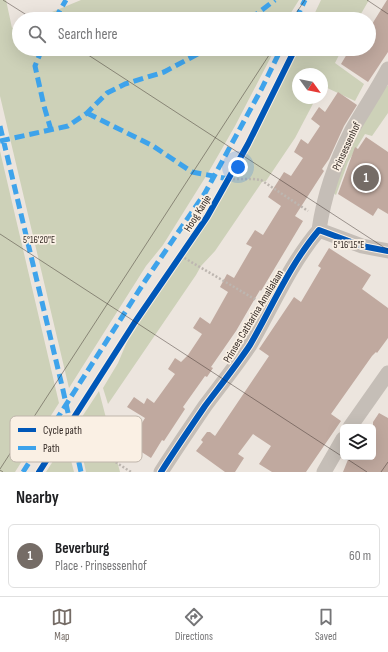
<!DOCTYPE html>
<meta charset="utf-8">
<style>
:root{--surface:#fff;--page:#f2f2f2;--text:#202124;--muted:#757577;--line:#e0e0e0;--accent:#756c66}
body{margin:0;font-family:"Sofia Sans Condensed",sans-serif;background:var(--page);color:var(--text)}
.controls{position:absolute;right:12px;bottom:12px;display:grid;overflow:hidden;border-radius:6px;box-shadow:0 4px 16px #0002}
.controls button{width:36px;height:36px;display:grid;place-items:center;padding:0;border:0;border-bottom:1px solid var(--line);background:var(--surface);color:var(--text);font:20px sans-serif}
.compass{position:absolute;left:292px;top:68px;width:36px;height:36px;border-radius:50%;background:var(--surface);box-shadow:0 4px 16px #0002;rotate:123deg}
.you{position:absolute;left:238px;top:167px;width:14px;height:14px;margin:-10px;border:3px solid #fff;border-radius:50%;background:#1a73e8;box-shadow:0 0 0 6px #1a73e833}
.badge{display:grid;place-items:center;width:26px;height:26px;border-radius:50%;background:var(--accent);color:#fff;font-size:13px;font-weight:700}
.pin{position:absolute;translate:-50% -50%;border:2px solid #fff;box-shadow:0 1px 4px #0006}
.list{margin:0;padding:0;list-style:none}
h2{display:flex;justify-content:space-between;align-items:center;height:52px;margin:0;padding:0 16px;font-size:17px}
h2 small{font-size:13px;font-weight:400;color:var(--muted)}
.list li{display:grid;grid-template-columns:26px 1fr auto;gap:12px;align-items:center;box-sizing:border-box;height:64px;margin:0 8px 8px;padding:0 8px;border:1px solid var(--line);border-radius:6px}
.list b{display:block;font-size:15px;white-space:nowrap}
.list p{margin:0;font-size:13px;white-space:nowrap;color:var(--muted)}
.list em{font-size:13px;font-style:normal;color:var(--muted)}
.icon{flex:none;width:22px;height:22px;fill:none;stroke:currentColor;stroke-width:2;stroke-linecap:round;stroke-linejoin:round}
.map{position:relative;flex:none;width:388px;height:472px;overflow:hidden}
.search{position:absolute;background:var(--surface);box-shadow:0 4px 16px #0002;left:12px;right:12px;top:12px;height:44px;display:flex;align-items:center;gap:10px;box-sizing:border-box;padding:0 14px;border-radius:22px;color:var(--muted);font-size:15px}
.sheet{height:124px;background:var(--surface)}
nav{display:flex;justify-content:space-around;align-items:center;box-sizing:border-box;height:56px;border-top:1px solid var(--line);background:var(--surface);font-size:11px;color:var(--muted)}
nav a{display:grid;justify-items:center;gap:2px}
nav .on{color:var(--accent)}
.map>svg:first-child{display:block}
</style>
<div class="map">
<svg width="388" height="472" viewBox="0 0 388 472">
<rect width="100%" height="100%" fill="#ece5de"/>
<!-- green -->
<path fill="#cdd1b8" d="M 0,0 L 6,0 L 12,28 L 19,26 L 19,49 L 275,49 L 235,126 L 208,173 L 163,245 L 146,266 L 69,388 L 0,96 Z
M 81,0 L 299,0 L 287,19 L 35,19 Z
M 321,0 L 369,0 L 358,19 L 312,19 Z
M 297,49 L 342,49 L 335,63 L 364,84 L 355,101 L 323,86 L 322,87 L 322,74 L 298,74 L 298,98 L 316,98 L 295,138 L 266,181 L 262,182 L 215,251 L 201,266 L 196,275 L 108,404 L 103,388 L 118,363 L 129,337 L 158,284 L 174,263 L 215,197 L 269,103 Z
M 388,85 L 388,113 L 372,136 L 365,134 L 348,162 L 336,195 L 331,191 L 347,152 L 377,97 Z
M 0,151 L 59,403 L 15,472 L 0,472 Z
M 99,391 L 120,472 L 86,472 L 76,426 Z
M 66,441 L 74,472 L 46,472 Z"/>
<!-- building -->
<path fill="#c0a99f" d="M 387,0 L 388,0 L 388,52 L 368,82 L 341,64 L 350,49 L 369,49 L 369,29 Z
M 338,92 L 357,105 L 344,126 L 329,159 L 322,169 L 324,171 L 295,216 L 303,221 L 261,291 L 260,290 L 236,331 L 211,367 L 213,368 L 207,377 L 205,376 L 183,407 L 185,409 L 164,441 L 162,440 L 151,458 L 129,444 L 145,418 L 127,407 L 134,397 L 144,404 L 147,398 L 154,403 L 175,374 L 168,369 L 175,358 L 181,362 L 188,355 L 202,334 L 193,328 L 200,317 L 210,324 L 228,292 L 220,287 L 227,274 L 234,278 L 252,247 L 246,244 L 255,230 L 263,235 L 281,206 L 268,197 L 284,172 L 291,176 L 303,158 L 294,152 L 301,139 L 308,144 L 320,126 L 311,119 L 319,107 L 325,112 Z
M 366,137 L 388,152 L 388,214 L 378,208 L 373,216 L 338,194 L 355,147 L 358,149 Z
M 329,248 L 371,275 L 362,289 L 388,308 L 388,338 L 377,353 L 376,352 L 372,356 L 331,414 L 341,421 L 306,472 L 272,472 L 259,464 L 271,446 L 253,434 L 238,454 L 244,458 L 235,472 L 225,472 L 196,451 L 203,442 L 201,440 L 207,432 L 210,432 L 215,436 L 269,356 L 259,349 L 294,297 L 301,302 L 321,268 L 318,266 Z
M 379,413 L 388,418 L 388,472 L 343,472 L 349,457 L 373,457 L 373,422 Z"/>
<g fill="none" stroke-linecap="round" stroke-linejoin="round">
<!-- path -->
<path stroke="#bdb6b0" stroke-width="2.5" stroke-dasharray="2 2" stroke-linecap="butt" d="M 229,179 L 252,179 L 261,180 L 308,211
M 181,256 L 258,301
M 70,424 L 92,447 L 131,472"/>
<!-- minor -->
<path stroke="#c5beb7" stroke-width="15" d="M 319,230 C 324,195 336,161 352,130 C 364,109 377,90 388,69
M 350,427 L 388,373
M 161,472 C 175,450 190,428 205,406 C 220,386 236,366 250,345 C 272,307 290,264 319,230 L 362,246 L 388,251
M 324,472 L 343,439"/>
<!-- quiet -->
<path stroke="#3ea3eb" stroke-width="5" stroke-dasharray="10 5" stroke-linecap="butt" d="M 55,19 L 66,0
M 250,19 L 275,0
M 296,19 L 305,0
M 42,49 L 35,66 L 44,106 L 51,130
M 87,113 L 153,146 L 192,172 L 229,179
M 0,126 L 63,390 L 81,472
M 0,141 L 68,126 L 87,113 L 107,93 L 125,84 L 164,72 L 207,49
M 23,472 L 145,281 L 205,193 L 262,88 L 281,49"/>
<!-- cycleway casing -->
<g stroke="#faf0e4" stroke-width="8">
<path id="cycleway" d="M 39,472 L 135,322 L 207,217 L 248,144 L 295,49
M 161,472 C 175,450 190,428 205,406 C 220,386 236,366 250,345 C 272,307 290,264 319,230 L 362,246 L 388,251"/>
</g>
<!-- cycleway -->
<use href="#cycleway" stroke="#0057b8" stroke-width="6"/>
</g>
<!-- ticks -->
<path fill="none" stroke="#352b26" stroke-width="1" stroke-opacity="0.45" d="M 3,0 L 33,19M 367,0 L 388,14M 292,19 L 305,0M 79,49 L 388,250M 0,234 L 343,457M 344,457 L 367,472M 0,469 L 273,49M 0,470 L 3,472M 381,472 L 388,462"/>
<g text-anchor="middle" stroke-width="3.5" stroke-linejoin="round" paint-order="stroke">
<!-- street labels -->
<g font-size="11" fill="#352b26" stroke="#faf0e4">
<text transform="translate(346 146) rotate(-65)" y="4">Prinsessenhof</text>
<text transform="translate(197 213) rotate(-58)" y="4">Hoog Kanje</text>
<text transform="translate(253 316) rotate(-59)" y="4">Prinses Catharina Amalialaan</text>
</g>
</g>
<!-- legend -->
<rect x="10" y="416" width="132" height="46" rx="6" fill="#faf0e4" stroke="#bfb5ab" stroke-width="1"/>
<rect x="18" y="428" width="18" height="4" fill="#0057b8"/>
<rect x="18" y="446" width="18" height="4" fill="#3ea3eb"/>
<g font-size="11" fill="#352b26">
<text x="43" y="434">Cycle path</text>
<text x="43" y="452">Path</text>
</g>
<g font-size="10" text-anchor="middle" fill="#352b26" stroke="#faf0e4" stroke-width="3.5" stroke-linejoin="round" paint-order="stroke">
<text x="39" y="243">5°16'20"E</text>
<text x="349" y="248">5°16'15"E</text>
</g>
</svg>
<div class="controls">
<button><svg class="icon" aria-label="layers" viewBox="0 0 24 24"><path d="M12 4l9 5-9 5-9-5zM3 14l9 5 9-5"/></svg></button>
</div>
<svg class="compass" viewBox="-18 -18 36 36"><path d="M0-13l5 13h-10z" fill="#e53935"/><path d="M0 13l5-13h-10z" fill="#757577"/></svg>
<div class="you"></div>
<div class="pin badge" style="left:366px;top:178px">1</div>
<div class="search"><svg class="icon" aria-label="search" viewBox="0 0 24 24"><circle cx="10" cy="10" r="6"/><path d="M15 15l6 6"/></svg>Search here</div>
</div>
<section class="sheet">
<h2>Nearby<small></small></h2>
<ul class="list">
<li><span class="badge">1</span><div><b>Beverburg</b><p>Place · Prinsessenhof</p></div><em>60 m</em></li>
</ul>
</section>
<nav>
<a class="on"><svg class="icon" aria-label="map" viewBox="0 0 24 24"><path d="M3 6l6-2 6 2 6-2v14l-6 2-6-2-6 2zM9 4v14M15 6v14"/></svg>Map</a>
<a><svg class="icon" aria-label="directions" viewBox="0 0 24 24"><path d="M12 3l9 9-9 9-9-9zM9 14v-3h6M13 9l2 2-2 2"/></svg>Directions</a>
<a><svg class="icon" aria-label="saved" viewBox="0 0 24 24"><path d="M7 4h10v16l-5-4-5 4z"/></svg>Saved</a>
</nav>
